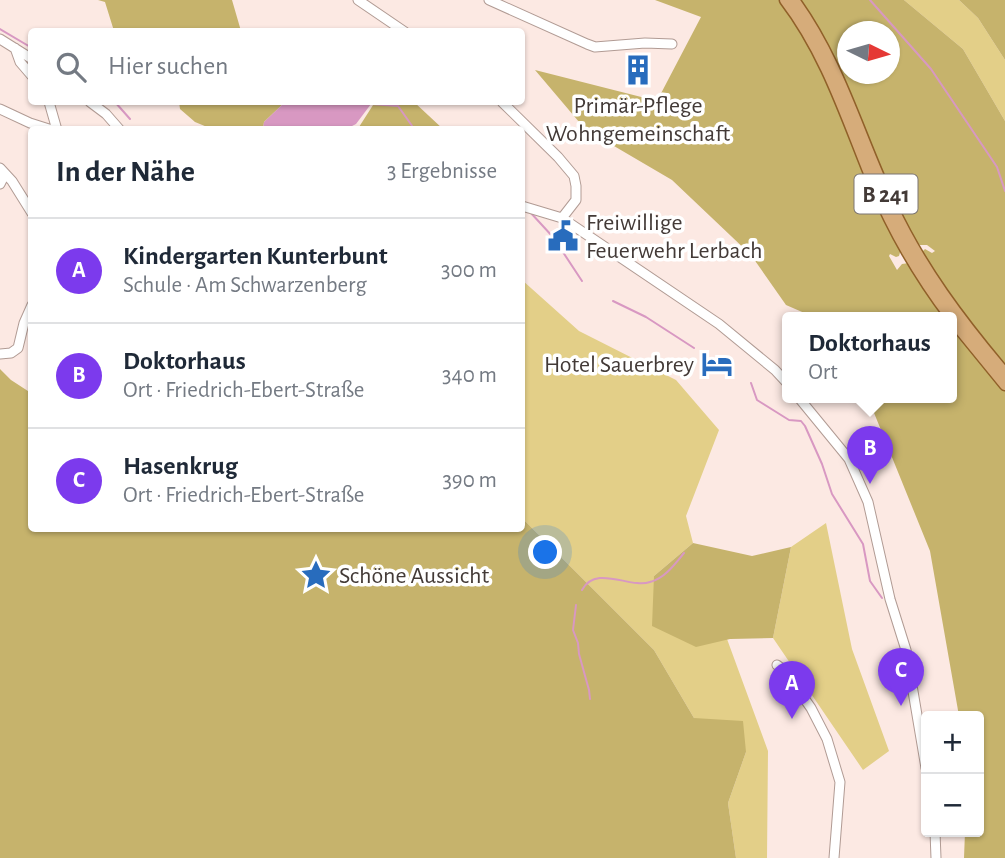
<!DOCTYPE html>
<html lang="de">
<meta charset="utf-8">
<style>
:root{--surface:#fff;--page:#f6f6f7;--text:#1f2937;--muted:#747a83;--line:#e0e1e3;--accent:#7c3aed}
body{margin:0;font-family:"Alegreya Sans",sans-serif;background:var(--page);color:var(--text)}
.controls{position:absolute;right:21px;bottom:21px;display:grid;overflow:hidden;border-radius:7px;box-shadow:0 2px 5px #0004}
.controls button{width:63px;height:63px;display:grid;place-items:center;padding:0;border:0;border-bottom:2px solid var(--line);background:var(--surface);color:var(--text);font:35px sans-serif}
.compass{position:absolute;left:837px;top:21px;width:63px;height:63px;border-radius:50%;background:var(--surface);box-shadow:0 2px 5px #0004;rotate:95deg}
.you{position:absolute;left:546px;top:553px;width:24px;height:24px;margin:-18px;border:5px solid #fff;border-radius:50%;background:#1a73e8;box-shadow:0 0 0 10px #1a73e833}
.badge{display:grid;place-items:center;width:46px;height:46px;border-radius:50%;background:var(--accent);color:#fff;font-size:23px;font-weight:700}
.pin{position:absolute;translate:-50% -58px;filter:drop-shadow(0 2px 4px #0008)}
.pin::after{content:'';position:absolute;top:37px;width:24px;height:21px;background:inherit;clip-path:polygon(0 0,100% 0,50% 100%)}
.popup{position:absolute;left:782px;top:312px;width:175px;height:91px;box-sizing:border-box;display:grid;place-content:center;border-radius:7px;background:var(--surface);filter:drop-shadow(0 2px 5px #0005);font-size:23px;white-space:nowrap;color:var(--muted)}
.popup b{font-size:26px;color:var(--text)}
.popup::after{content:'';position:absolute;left:50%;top:100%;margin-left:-14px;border:14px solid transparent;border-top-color:var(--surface)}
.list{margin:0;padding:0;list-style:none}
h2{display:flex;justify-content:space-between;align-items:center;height:91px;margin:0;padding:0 28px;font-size:30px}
h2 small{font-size:23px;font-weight:400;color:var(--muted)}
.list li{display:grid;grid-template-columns:46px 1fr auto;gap:21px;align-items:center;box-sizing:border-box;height:105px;padding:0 28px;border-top:2px solid var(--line)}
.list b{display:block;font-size:26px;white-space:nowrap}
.list p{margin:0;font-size:23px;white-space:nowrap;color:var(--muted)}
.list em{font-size:23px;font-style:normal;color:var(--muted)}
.icon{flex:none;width:38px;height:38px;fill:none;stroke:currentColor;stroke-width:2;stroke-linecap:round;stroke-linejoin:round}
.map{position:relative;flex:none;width:1005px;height:858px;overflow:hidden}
.search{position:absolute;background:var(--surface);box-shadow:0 2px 5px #0004;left:28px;top:28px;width:497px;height:77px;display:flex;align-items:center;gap:18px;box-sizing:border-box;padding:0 24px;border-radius:7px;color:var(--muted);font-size:26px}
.panel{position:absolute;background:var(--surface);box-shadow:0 2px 5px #0004;left:28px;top:126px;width:497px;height:406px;border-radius:7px}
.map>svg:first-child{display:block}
</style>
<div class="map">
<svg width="1005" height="858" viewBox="0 0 1005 858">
<rect width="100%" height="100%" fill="#fce9e3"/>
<!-- green -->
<path fill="#e3cf88" d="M 904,0 L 959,0 L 978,18 L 1005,60 L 1005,121 L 963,49 Z
M 522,280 L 579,331 L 676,380 L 719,430 L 686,516 L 693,543 L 654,576 L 727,639 L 768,751 L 767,858 L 736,858 L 728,803 L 746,752 L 694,718 L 654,650 L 522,518 Z
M 826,523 L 852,649 L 889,751 L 863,770 L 773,638 L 791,547 Z"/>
<!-- forest -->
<path fill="#c6b36c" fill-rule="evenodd" d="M 98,0 L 232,0 L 241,31 L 114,31 L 105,2 Z
M 655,0 L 781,0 L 815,53 L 901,249 L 899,256 L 896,257 L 890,254 L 889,256 L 897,270 L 902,264 L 909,263 L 946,318 L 816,318 L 786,305 L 751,255 L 672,180 L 585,129 L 535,70 L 657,101 L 701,17 Z
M 799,0 L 904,0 L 963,49 L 1005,121 L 1005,367 L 977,333 L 922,254 L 923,251 L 925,249 L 932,253 L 935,251 L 927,245 L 920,245 L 915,242 ZM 848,32 L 890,32 L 890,74 L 848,74 Z
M 959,0 L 1005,0 L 1005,60 L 978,18 Z
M 179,102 L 285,102 L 264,122 L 263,130 L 212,129 L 195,122 L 180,109 Z
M 375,102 L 414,102 L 443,129 L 367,130 L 359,127 Z
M 952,326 L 1005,390 L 1005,858 L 964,858 L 965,832 L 979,832 L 979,716 L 959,716 L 930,551 L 868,398 L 952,398 Z
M 0,369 L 11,380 L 31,393 L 32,528 L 522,528 L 522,518 L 654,650 L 694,718 L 743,721 L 746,752 L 728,803 L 736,858 L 0,858 Z
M 693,543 L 752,556 L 791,547 L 773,638 L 730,639 L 696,647 L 652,626 L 654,576 Z"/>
<!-- water -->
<path fill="#d898c2" d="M 285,102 L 371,102 L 371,104 L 356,124 L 346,129 L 263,129 L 264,122 Z"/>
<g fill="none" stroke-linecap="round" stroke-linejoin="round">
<!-- stream -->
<path stroke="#d898c2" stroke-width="2" d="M 870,0 L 931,69 L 997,167 L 1005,191
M 0,29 L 32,48
M 115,102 L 130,119
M 371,104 L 398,106 L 415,130
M 530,212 L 553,237 L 582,281
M 613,301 L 646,317 L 694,348
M 751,383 L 757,400 L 789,420 L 801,421 L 805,426 L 822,464 L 832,494 L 863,544 L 870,581 L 882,598
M 582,590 C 596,564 630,589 650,582 C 665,578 675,564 684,553
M 576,605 L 573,630 L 578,643 L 579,654 L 589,690 L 590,699"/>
<!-- minor casing -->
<g stroke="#b19b94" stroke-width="11">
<path id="minor" d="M 358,0 L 405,32
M 489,0 L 587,44 L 595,47 L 645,43 L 672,44
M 0,39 L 32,59
M 15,48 L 20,62 L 32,76
M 49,102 L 57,130
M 90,102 L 106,114 L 120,130
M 502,102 L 558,157 L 574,176 L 576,186 L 576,200 L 562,218
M 0,109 L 30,123 L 52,130
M 0,168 L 12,181 L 32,213
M 0,184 L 5,174
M 522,206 L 562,218 L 719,324 L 775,370 L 788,384
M 0,354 L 11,353 L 18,348 L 24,323 L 32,305
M 799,398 L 849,459 L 868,502 L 890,599 L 906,650 L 926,768
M 777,665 L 785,671 L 811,708 L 827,739 L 840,782 L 834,858
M 935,832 L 936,858"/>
</g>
<!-- major casing -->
<g stroke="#906029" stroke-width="13">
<path id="major" d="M 785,0 C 827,55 847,120 873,183 C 893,231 919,276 951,318
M 794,0 C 840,63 859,137 892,206 C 921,268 961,321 1005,373
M 952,320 L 1005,385"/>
</g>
<!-- minor -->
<use href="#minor" stroke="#fff" stroke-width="9"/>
<!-- major -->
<use href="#major" stroke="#d6ac7a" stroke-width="10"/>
</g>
<!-- icons -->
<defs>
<g id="building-bare" transform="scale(2.415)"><path d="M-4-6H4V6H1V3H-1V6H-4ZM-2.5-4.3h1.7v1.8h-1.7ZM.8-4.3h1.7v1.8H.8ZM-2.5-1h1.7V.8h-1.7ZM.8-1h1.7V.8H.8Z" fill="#286cbd" stroke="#fff" stroke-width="2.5" paint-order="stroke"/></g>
<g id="civic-bare" transform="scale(2.415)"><path d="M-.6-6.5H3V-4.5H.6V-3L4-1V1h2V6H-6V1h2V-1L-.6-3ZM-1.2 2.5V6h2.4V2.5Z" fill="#286cbd" stroke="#fff" stroke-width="2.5" paint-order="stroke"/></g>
<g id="hotel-bare" transform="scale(2.415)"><path d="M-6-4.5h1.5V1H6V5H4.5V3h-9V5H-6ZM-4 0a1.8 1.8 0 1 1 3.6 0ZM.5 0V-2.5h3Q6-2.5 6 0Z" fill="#286cbd" stroke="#fff" stroke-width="2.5" paint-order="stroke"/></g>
<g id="sight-bare" transform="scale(2.415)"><path d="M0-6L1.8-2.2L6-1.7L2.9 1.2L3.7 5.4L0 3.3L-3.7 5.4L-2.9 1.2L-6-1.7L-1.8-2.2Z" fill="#286cbd" stroke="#fff" stroke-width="2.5" paint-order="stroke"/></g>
</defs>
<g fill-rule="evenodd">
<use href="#building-bare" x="638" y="70"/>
<use href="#civic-bare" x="563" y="236"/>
<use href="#hotel-bare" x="717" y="364"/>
<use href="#sight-bare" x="316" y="575"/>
</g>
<g text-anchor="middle" stroke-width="7" stroke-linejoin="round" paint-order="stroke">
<!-- shield labels -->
<rect fill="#fff" stroke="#7b7573" stroke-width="2" x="854.5" y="174.5" width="63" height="39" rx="5"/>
<g font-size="23" font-weight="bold" fill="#433a37">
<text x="886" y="202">B 241</text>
</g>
<!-- poi labels -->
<g font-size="24" fill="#433a37" stroke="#fff" text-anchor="start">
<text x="638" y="113" text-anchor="middle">Primär-Pflege<tspan x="638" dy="28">Wohngemeinschaft</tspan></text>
<text x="586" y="230">Freiwillige<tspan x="586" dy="28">Feuerwehr Lerbach</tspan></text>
<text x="694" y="372" text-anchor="end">Hotel Sauerbrey</text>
<text x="339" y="583">Schöne Aussicht</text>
</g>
</g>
</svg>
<div class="controls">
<button>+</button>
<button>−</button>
</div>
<svg class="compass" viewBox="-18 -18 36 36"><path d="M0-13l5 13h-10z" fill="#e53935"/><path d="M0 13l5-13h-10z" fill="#747a83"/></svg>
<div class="you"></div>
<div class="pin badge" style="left:792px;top:719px">A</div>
<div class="pin badge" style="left:870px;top:484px">B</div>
<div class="popup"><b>Doktorhaus</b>Ort</div>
<div class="pin badge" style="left:901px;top:706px">C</div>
<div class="search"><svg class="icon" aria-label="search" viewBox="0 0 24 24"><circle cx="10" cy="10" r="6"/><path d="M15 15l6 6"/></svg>Hier suchen</div>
<section class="panel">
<h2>In der Nähe<small>3 Ergebnisse</small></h2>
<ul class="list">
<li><span class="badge">A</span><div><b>Kindergarten Kunterbunt</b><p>Schule · Am Schwarzenberg</p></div><em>300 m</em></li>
<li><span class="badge">B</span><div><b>Doktorhaus</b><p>Ort · Friedrich-Ebert-Straße</p></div><em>340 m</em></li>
<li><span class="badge">C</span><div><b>Hasenkrug</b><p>Ort · Friedrich-Ebert-Straße</p></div><em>390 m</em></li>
</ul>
</section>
</div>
